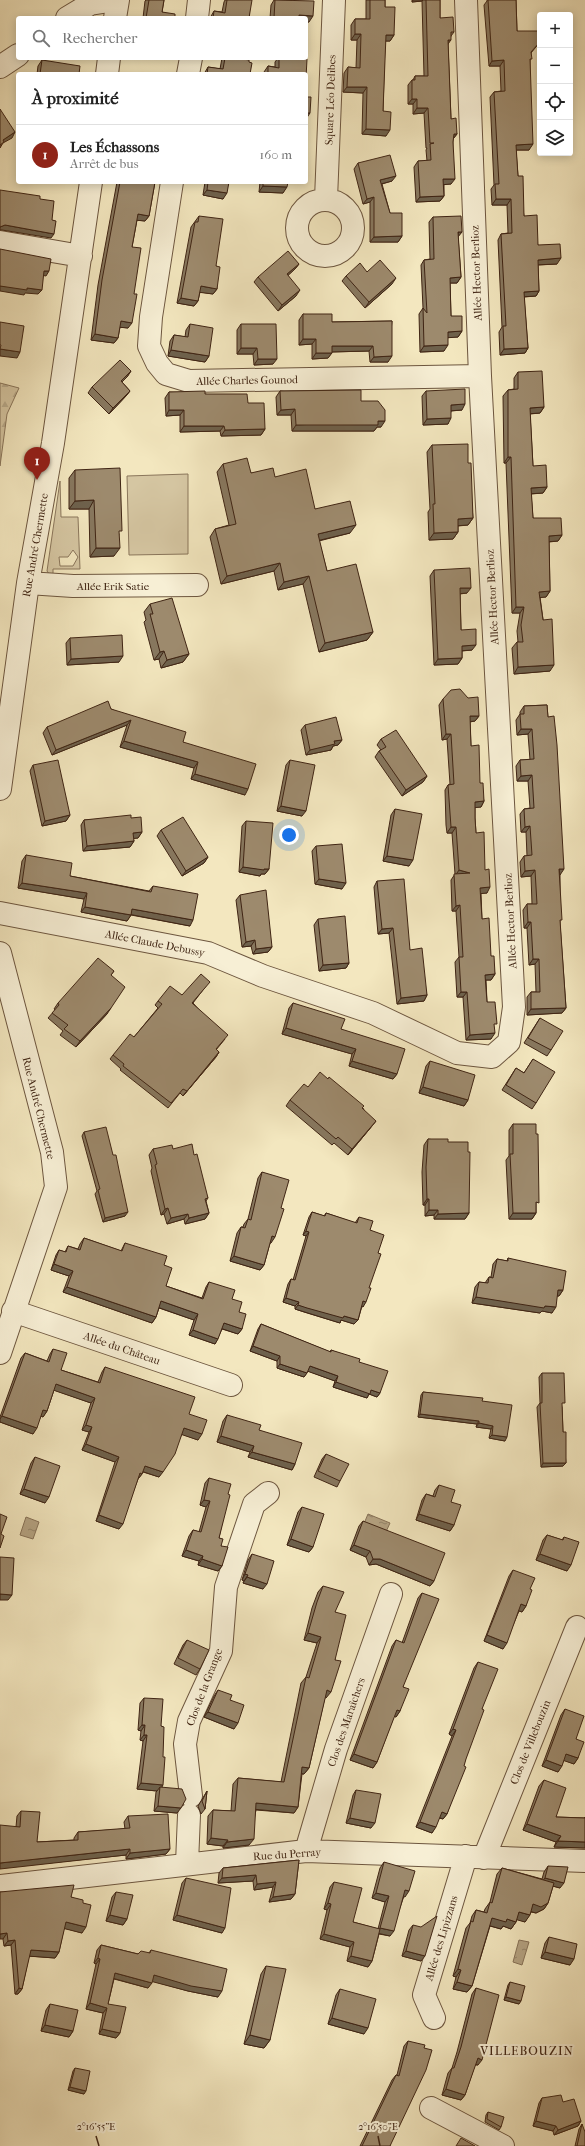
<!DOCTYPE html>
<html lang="fr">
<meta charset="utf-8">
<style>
:root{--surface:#fff;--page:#f2f2f2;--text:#222;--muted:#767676;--line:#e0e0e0;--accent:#8f2418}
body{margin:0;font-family:"IM FELL French Canon",serif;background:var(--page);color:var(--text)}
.controls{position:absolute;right:12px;top:12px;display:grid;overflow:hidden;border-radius:4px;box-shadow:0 2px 10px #0003}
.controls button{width:36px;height:36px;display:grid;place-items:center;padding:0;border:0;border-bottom:1px solid var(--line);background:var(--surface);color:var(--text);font:20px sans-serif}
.you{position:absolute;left:289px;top:835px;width:14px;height:14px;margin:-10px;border:3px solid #fff;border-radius:50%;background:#1a73e8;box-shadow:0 0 0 6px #1a73e833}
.badge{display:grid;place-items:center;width:26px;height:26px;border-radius:50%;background:var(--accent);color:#fff;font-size:13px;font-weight:700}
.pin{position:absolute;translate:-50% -33px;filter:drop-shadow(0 1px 2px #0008)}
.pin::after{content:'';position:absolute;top:21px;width:14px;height:12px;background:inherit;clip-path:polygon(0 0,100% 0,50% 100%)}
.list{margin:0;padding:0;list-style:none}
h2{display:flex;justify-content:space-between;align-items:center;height:52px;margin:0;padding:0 16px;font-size:17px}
h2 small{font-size:13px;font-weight:400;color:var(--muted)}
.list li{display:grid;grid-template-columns:26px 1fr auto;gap:12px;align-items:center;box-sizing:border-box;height:60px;padding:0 16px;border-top:1px solid var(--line)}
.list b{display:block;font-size:15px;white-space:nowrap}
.list p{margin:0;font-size:13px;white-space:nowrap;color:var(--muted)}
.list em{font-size:13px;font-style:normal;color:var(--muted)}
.icon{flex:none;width:22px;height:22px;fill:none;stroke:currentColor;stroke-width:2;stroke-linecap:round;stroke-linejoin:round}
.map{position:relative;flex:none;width:585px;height:2146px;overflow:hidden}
.search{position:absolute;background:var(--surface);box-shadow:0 2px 10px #0003;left:16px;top:16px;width:292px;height:44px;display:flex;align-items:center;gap:10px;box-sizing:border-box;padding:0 14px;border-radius:4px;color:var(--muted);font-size:15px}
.panel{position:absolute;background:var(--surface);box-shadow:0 2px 10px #0003;left:16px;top:72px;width:292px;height:112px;border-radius:4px}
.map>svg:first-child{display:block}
</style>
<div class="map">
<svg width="585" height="2146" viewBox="0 0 585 2146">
<defs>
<pattern id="forest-firs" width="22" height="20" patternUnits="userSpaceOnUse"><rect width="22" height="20" fill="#d5c6a2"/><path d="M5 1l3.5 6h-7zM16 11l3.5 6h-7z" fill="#b8aa8b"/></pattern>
<pattern id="water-ripples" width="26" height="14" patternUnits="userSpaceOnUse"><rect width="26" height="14" fill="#b6a585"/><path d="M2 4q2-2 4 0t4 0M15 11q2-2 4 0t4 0" fill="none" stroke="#95866c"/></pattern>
</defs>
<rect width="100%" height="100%" fill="#f3e7bf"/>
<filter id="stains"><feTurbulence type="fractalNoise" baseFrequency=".005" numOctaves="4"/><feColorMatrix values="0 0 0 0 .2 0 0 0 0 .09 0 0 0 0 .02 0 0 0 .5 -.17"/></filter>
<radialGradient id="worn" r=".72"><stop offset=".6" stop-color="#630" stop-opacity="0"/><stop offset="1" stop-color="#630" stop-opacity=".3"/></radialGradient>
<!-- green -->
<path fill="#d5c6a2" stroke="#8a765b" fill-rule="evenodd" d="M 188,474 L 188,554 L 129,555 L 127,476 Z
M 60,481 L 61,517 L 78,517 L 80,569 L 53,569 L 53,575 L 49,574 L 47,571 ZM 73,550 L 78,557 L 73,566 L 60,566 L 59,557 L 68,557 Z"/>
<!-- forest -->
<path fill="url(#forest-firs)" stroke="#8a765b" d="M 0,383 L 19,388 L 7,414 L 0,466 Z"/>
<!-- water -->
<path fill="url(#water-ripples)" stroke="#877258" d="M 368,1514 L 390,1523 L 385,1534 L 363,1526 Z
M 26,1517 L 39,1522 L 33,1539 L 20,1535 Z
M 519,1940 L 529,1942 L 522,1965 L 513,1962 Z"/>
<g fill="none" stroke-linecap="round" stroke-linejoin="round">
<!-- minor casing -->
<g stroke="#6d563f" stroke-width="24">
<path id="minor" d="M 67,18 L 90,4 L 116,0
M 115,18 L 118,0
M 197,18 L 199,0
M 0,67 L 18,55
M 107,74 L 109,58
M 188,74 L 191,58
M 172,182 L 151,317 L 149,346 L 157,363 L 166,374 L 189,381 L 480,376
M 326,199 L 334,0
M297 228a28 28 0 1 1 56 0a28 28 0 1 1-56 0Z
M 0,242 L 81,256
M 28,583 L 73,586 L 197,585
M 0,789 L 28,583 L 53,443 L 91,182
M 0,913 L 208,953 L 263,976 L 373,1013 L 457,1053 L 492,1057 L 509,1042 L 514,1007 L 480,376 L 466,0
M 0,953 L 52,1152 L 56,1187 L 0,1353
M 13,1311 L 231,1385
M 191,1796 L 185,1744 L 189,1721 L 221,1651 L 226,1587 L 254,1504 L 268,1493
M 306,1851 L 336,1749 L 391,1594
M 484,1858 L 577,1627
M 187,1863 L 189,1815
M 0,1886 L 306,1851 L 585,1861
M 434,2018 L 424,1995 L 466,1856
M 431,2108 L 503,2146"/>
</g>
<!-- minor -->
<use href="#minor" stroke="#f7efd5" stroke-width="22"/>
</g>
<!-- wall -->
<path fill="#87775e" stroke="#402514" d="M 146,0 L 164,0 L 162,12 L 175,18 L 143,18 L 145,1 Z
M 225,0 L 250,0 L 249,18 L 210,18 L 214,11 L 222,12 L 224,2 Z
M 274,0 L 291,0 L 309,22 L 306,22 L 306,18 L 270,18 L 271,5 Z
M 366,0 L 385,0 L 385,7 L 394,35 L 390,41 L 385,41 L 383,111 L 386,136 L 362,134 L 363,93 L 343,92 L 344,73 L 348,67 L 356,68 L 357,40 L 351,40 L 351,25 L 355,19 L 366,19 Z
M 412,0 L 440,0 L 440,18 L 454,32 L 451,36 L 448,45 L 451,119 L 457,134 L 453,139 L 451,184 L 444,184 L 444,196 L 440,201 L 416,202 L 414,167 L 418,161 L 427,161 L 426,150 L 427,148 L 426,148 L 424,113 L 413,114 L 413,104 L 408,104 L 408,85 L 412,80 L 413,80 L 415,76 L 424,76 L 422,1 L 412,2 Z
M 487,0 L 516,0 L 517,31 L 540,42 L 531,53 L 530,61 L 529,150 L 516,150 L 518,176 L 524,216 L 538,245 L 557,264 L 538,265 L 539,291 L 536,296 L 524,297 L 528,348 L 525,353 L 500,355 L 499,332 L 502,327 L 498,240 L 501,234 L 508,233 L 507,205 L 492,205 L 491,189 L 494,185 L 490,97 L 494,92 L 501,91 L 500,66 L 489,66 L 484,5 L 487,1 Z
M 222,58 L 243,58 L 243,59 L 249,62 L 250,74 L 204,74 L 208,67 L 220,69 Z
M 278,58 L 297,58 L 306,74 L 264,74 L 264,72 L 268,66 L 275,67 L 275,62 Z
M 42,60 L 79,74 L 37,74 L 38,66 Z
M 358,163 L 392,181 L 382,184 L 390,213 L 402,236 L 398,242 L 370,242 L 370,202 L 363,204 L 354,169 Z
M 117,182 L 155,182 L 149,216 L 145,221 L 137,220 L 132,247 L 128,328 L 120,327 L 118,338 L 114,343 L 91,340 L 98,285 Z
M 205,182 L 229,182 L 223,199 L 203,195 Z
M 260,182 L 288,182 L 283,193 L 259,192 Z
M 199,216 L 216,266 L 217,289 L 213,294 L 200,292 L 198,301 L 194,306 L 177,303 L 191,227 Z
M 433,217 L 462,232 L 458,236 L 461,277 L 457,283 L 450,283 L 451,316 L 462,331 L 458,337 L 448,337 L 444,351 L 420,352 L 419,314 L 423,308 L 421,265 L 424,260 L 430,259 L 429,222 Z
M 299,264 L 295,269 L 288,275 L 296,296 L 278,311 L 254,282 L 258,277 Z
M 367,272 L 392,284 L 365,308 L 342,281 L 346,276 Z
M 303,314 L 332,322 L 392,321 L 388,362 L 370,362 L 369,351 L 332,352 L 328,358 L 312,359 L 312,344 L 299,345 L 299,320 Z
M 190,324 L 209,356 L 205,362 L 168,356 L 170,341 L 174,335 L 185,337 L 186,330 Z
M 241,324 L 273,364 L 254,365 L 253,354 L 237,354 L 237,330 Z
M 131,371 L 127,377 L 122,382 L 130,391 L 126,396 L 109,414 L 88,393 L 92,387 Z
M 518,372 L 544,407 L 540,413 L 530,414 L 533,466 L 547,487 L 543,493 L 531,494 L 533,518 L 562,535 L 558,541 L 549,542 L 550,591 L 546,597 L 540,597 L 550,671 L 514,674 L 512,648 L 517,642 L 518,642 L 517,631 L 520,613 L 512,613 L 506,463 L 504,463 L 503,396 L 508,390 L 514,389 L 514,378 Z
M 280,391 L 361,401 L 381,427 L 377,427 L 374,431 L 292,431 L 291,415 L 277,415 L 276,397 Z
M 426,391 L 462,410 L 451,411 L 448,424 L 423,425 L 422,396 Z
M 169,392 L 205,394 L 248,403 L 265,429 L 261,435 L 221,436 L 220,431 L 180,432 L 180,415 L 166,416 L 165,398 Z
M 432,445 L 468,463 L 473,518 L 468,525 L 458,526 L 458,532 L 453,539 L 429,540 L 428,512 L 430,509 L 427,452 Z
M 223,464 L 251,473 L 275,477 L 315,509 L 350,533 L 319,541 L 327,571 L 373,632 L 367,640 L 319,652 L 303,584 L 278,590 L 274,571 L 221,584 L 210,537 L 215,529 L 229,525 L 217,472 Z
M 75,470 L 119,534 L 114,556 L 90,557 L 89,509 L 69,509 L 69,478 Z
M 434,570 L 467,593 L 460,594 L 461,630 L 472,650 L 462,651 L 462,658 L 458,664 L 434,665 L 430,576 Z
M 150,604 L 189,654 L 183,662 L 161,668 L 159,659 L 154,660 L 144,622 L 146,620 L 144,612 Z
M 70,638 L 119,662 L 67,665 L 66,643 Z
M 443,699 L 479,716 L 475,721 L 470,722 L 471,746 L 484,801 L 481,807 L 475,807 L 475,818 L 476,833 L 487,893 L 481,893 L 482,919 L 495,974 L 491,980 L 486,980 L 487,1002 L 494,1028 L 491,1039 L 466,1040 L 463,997 L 457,997 L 455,962 L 459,957 L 456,911 L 452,911 L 451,880 L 455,874 L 452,833 L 447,833 L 446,825 L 445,790 L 448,785 L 450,784 L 447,739 L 442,740 L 439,705 Z
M 547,705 L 560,875 L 560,924 L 566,1008 L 562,1013 L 527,1015 L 527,997 L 531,992 L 536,992 L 535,964 L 529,965 L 527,928 L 524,928 L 523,910 L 527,904 L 532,904 L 531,876 L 521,877 L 520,862 L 524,856 L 527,856 L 526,832 L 521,832 L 520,814 L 524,809 L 530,808 L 528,781 L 517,781 L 516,766 L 520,760 L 530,760 L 528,734 L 517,735 L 516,720 L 520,714 L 520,712 L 524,706 Z
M 111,709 L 183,742 L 245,795 L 191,779 L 194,768 L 120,747 L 127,725 L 52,755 L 43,733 L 47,727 Z
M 305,725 L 342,740 L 338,745 L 333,746 L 331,750 L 306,755 L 301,730 Z
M 381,739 L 427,776 L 423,782 L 402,796 L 375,757 L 379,751 L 381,750 L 377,745 Z
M 290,760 L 302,816 L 277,811 L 286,765 Z
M 33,765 L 70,815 L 66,821 L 42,826 L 30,771 Z
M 395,809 L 409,866 L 383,861 L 391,815 Z
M 131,818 L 142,832 L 138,838 L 133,838 L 134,841 L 130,847 L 83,851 L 81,825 L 84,820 Z
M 246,821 L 269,869 L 265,874 L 261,874 L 260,876 L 239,872 L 242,826 Z
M 161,830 L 208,857 L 204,863 L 182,876 L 157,836 Z
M 316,846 L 342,889 L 315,884 L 312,851 Z
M 26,855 L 70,876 L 149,891 L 153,886 L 190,926 L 131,915 L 127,921 L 81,912 L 84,899 L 18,888 L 22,861 Z
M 377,881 L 410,950 L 427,995 L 424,1001 L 397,1004 L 389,933 L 378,934 L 374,887 Z
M 240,895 L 272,947 L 268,952 L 253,954 L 251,946 L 242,947 L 236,900 Z
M 318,919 L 349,963 L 346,968 L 319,971 L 314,925 Z
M 114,971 L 111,975 L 107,1014 L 76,1047 L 60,1035 L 63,1031 L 48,1018 L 55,1010 L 54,1009 L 58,1003 Z
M 206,986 L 193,1003 L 225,1039 L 216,1050 L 219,1052 L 216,1057 L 183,1096 L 180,1093 L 168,1108 L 120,1070 L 121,1069 L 110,1059 L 113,1055 L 134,1037 L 158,1008 L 155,1005 L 158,1001 L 182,995 Z
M 293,1003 L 341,1029 L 397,1074 L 393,1079 L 349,1066 L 352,1054 L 282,1034 L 289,1008 Z
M 540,1018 L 551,1050 L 547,1056 L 524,1043 Z
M 533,1059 L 536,1103 L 532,1109 L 502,1090 L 516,1068 L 524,1073 Z
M 430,1061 L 468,1100 L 464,1106 L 419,1093 L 426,1066 Z
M 308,1087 L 363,1108 L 372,1126 L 348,1155 L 334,1143 L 332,1145 L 286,1106 L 290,1100 Z
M 513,1124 L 536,1134 L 536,1213 L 532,1219 L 509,1219 L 506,1160 L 509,1156 L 509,1130 Z
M 84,1132 L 113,1155 L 125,1216 L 103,1222 L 95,1194 L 97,1191 L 82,1136 Z
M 428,1139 L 448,1142 L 469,1213 L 465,1219 L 434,1219 L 434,1215 L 425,1216 L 425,1205 L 423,1205 L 422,1172 L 424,1145 Z
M 153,1149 L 173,1149 L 208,1198 L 206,1201 L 209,1213 L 205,1219 L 185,1224 L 184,1219 L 167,1224 L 164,1214 L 161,1215 L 151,1171 L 152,1168 L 149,1155 Z
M 262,1172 L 271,1243 L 270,1243 L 264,1265 L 260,1270 L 230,1261 L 237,1233 L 241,1227 L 243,1227 L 244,1224 L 248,1219 L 258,1178 Z
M 312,1212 L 324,1216 L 326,1213 L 355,1223 L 359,1217 L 370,1230 L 378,1253 L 363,1307 L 362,1306 L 358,1320 L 354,1324 L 341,1320 L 340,1323 L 304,1312 L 295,1309 L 295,1306 L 283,1302 L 288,1284 L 291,1279 L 293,1280 L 306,1236 L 303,1235 L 309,1217 Z
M 84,1238 L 121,1251 L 125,1243 L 164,1265 L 166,1286 L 202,1298 L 206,1287 L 209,1282 L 232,1299 L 239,1312 L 242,1329 L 238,1334 L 222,1329 L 215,1344 L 189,1335 L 194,1320 L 159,1308 L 156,1317 L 152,1323 L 63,1292 L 69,1276 L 51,1270 L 56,1255 L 59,1250 L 65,1252 L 68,1246 L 78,1249 L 80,1244 Z
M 508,1258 L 563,1290 L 559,1296 L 557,1296 L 552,1313 L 542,1311 L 540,1313 L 472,1303 L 475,1287 L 479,1282 L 485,1283 L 489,1277 L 491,1277 L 493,1264 L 497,1259 L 507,1261 Z
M 261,1324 L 330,1352 L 331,1350 L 359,1362 L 380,1393 L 377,1397 L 369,1394 L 367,1398 L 333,1387 L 335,1381 L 308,1371 L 304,1377 L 277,1368 L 277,1361 L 250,1351 L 258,1329 Z
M 53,1349 L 61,1370 L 98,1382 L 102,1372 L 105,1367 L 189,1414 L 198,1440 L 182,1434 L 159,1477 L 143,1472 L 142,1474 L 138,1479 L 119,1529 L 96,1521 L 115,1462 L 82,1450 L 89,1432 L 82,1430 L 91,1403 L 54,1390 L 47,1411 L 43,1417 L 41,1416 L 33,1434 L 0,1422 L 0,1417 L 21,1358 L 25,1353 L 47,1361 L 50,1354 Z
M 542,1373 L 562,1407 L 563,1432 L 566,1463 L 563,1466 L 541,1467 L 537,1407 L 540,1403 L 539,1377 Z
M 423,1392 L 482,1401 L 505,1441 L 489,1438 L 491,1429 L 476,1427 L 477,1424 L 418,1417 L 421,1395 Z
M 227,1415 L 259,1430 L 295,1464 L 292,1470 L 248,1457 L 250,1452 L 217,1442 L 223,1421 Z
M 326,1454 L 340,1481 L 337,1487 L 314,1477 L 322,1459 Z
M 35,1457 L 45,1503 L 20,1494 L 31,1463 Z
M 209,1478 L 228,1494 L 219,1538 L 221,1546 L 222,1566 L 218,1571 L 198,1565 L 199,1561 L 182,1556 L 189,1536 L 193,1530 L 199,1532 L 206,1507 L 200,1505 L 205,1483 Z
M 439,1485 L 451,1502 L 454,1525 L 450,1531 L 416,1520 L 422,1500 L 426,1494 L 433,1496 L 435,1490 Z
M 302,1507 L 313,1547 L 309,1552 L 287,1545 L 298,1512 Z
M 363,1521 L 434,1581 L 430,1586 L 376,1564 L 369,1565 L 366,1557 L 350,1550 L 359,1526 Z
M 547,1535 L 562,1540 L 564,1537 L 567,1571 L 536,1560 L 543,1540 Z
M 252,1554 L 263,1589 L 243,1583 L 244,1581 L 242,1580 L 248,1560 Z
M 513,1570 L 530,1589 L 526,1606 L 522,1612 L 519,1611 L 503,1649 L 484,1641 L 509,1576 Z
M 323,1586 L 335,1612 L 335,1660 L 326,1698 L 325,1697 L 309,1768 L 304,1774 L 302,1774 L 298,1807 L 294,1813 L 256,1810 L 249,1845 L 223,1848 L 223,1846 L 207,1844 L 208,1816 L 213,1810 L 231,1811 L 233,1784 L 238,1778 L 281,1782 L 301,1683 L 306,1677 L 317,1643 L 304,1640 L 312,1608 L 318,1592 Z
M 422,1593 L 403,1687 L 400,1711 L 396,1717 L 394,1716 L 377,1762 L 373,1768 L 350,1760 L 392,1646 L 396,1640 L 402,1643 L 418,1598 Z
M 187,1640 L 200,1669 L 196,1675 L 174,1664 L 183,1645 Z
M 478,1662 L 482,1709 L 447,1814 L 443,1819 L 439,1818 L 432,1833 L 416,1827 L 452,1736 L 449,1734 L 474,1668 Z
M 218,1690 L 230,1700 L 234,1729 L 204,1717 L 214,1696 Z
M 144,1698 L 161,1726 L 162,1787 L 177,1813 L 154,1811 L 156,1792 L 157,1791 L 137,1789 L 143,1741 L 140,1740 L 141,1731 L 138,1730 L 140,1703 Z
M 565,1709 L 576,1739 L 578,1758 L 574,1764 L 564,1760 L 558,1772 L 542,1766 L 561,1715 Z
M 544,1780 L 556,1817 L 584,1818 L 585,1817 L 585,1848 L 554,1847 L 556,1842 L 523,1830 L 539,1786 Z
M 356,1790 L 371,1828 L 346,1823 L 353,1795 Z
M 207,1791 L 205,1809 L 201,1814 L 198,1806 Z
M 21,1811 L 37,1842 L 74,1840 L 74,1838 L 78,1832 L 125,1829 L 124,1822 L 128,1816 L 170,1849 L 166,1854 L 126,1859 L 126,1855 L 0,1868 L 16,1827 L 17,1816 Z
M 299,1860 L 295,1894 L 291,1899 L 269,1902 L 273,1887 L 254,1890 L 253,1881 L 218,1883 L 219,1873 L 223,1868 Z
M 384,1862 L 405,1897 L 404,1896 L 390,1936 L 379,1934 L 372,1961 L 368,1967 L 347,1961 L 350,1947 L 320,1939 L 327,1910 L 324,1909 L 330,1887 L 334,1882 L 353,1922 L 378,1929 L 385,1902 L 372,1898 L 380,1868 Z
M 548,1866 L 560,1888 L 553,1886 L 548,1903 L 544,1909 L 536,1913 L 531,1912 L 525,1922 L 517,1919 L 516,1922 L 511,1929 L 503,1926 L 501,1929 L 490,1926 L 472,1986 L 467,1992 L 453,1989 L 456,1977 L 453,1976 L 466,1928 L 470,1923 L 472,1916 L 476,1910 L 484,1912 L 485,1909 L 490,1902 L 497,1874 L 502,1868 L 542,1879 L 544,1872 Z
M 186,1878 L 222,1933 L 173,1920 L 182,1883 Z
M 0,1892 L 71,1897 L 83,1903 L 82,1933 L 64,1928 L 59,1952 L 55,1958 L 29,1956 L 22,1989 L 18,1994 L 15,1994 L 11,1945 L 4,1946 L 3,1939 Z
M 116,1892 L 127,1919 L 123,1925 L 106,1921 L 112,1897 Z
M 413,1925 L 421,1961 L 402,1956 L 409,1930 Z
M 549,1937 L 570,1965 L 541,1958 L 545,1943 Z
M 101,1945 L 138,1954 L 149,1953 L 151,1950 L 218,1997 L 188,1991 L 152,1981 L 148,1988 L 114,1979 L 108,2004 L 120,2033 L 116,2038 L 99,2034 L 103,2013 L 86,2009 L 96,1964 L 94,1963 L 97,1950 Z
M 266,1966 L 270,2040 L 264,2048 L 244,2044 L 261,1974 Z
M 510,1982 L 519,2004 L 504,2000 L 508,1985 Z
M 476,1988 L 478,2065 L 475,2065 L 465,2095 L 461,2100 L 442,2095 L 448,2073 L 452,2068 L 457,2052 L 472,1994 Z
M 340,1989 L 364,2034 L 328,2024 L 336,1995 Z
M 50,2004 L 73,2031 L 69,2037 L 41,2031 L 46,2010 Z
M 408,2041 L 390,2146 L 360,2146 L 392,2080 L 396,2075 L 397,2075 L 404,2046 Z
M 75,2068 L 84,2094 L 68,2090 L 73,2071 Z
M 542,2098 L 563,2102 L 581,2121 L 578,2126 L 554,2135 L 553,2131 L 533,2126 L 539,2103 Z
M 488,2112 L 501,2127 L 499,2130 L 485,2122 L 486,2115 Z
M 582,2124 L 585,2146 L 575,2146 L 579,2129 Z"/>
<!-- shaded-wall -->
<path fill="#6e614c" stroke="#402514" d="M 413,0 L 423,0 L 422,1 L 412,2 Z
M 299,15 L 313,16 L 309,22 L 306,22 L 306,18 L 297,18 Z
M 355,34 L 361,34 L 357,40 L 351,40 Z
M 386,35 L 394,35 L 390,41 L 382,41 Z
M 448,40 L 451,40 L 447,45 Z
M 504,60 L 500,66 L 489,66 L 492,61 Z
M 347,87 L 367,87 L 363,93 L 343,92 Z
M 412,99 L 417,99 L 413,104 L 408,104 Z
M 417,108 L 428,108 L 424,113 L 413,114 Z
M 306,113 L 310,113 L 306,119 Z
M 366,129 L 390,130 L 386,136 L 362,134 Z
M 15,132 L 12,138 L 3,143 L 0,148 L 0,144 L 3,140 Z
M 454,134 L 457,134 L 453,139 Z
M 533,144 L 529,150 L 512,150 L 516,145 Z
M 396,176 L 392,181 L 377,185 L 380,180 Z
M 443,179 L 455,179 L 451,184 L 440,185 Z
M 263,186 L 287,187 L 283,193 L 259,192 Z
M 207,190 L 227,193 L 223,199 L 203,195 Z
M 444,196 L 440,201 L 416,202 L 420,197 Z
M 374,197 L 370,202 L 363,204 L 367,199 Z
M 496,199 L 511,199 L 507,205 L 492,205 Z
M 138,214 L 149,216 L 145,221 L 134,220 Z
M 5,225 L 54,234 L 51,238 L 2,230 L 0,230 L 0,227 Z
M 458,232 L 462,232 L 458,237 Z
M 402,236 L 398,242 L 370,242 L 374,237 Z
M 561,258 L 557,264 L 534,265 L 538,260 Z
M 299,264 L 295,269 L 283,280 L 287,274 Z
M 44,271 L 49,271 L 46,276 L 41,275 Z
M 461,277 L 457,283 L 446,283 L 450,278 Z
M 396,278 L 392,284 L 365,308 L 369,302 Z
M 0,286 L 27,288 L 42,290 L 38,294 L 25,293 L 24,295 L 0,291 Z
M 201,286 L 217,289 L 213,294 L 197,292 Z
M 300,290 L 296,296 L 278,311 L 282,305 Z
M 539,291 L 536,296 L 520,297 L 524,292 Z
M 181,298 L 198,301 L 194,306 L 177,303 Z
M 121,321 L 132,323 L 128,328 L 117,327 Z
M 462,331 L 458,337 L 444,338 L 448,332 Z
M 95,334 L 118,338 L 114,343 L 91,340 Z
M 303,339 L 316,339 L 312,344 L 299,345 Z
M 448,345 L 444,351 L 420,352 L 424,346 Z
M 332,346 L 373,346 L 369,351 L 328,352 Z
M 241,348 L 257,348 L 253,354 L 237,354 Z
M 528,348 L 525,353 L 500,355 L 504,349 Z
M 0,349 L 20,352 L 17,358 L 0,356 Z
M 171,350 L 209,356 L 205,362 L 168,356 Z
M 316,353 L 332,353 L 328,358 L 312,359 Z
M 392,356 L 388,362 L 370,362 L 374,357 Z
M 258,359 L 277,359 L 273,364 L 254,365 Z
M 131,371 L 127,377 L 117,387 L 121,381 Z
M 130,391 L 126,396 L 109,414 L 113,408 Z
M 465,404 L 462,410 L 448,411 L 451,405 Z
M 544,407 L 540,413 L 526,414 L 530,408 Z
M 295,409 L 291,415 L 277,415 L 281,410 Z
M 169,410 L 184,410 L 180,415 L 166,416 Z
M 451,418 L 448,424 L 423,425 L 427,419 Z
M 378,421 L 385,421 L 381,427 L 377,427 L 374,431 L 292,431 L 296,425 Z
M 184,426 L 224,426 L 220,431 L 180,432 Z
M 265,429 L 261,435 L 221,436 L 225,430 Z
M 508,457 L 511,457 L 506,463 L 504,463 Z
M 547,487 L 543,493 L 527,494 L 531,488 Z
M 94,500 L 89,509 L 69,509 L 75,501 Z
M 473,518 L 468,525 L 453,526 L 458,519 Z
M 356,525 L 350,533 L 312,542 L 318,534 Z
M 458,532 L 453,539 L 429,540 L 434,533 Z
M 562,535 L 558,541 L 544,542 L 549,536 Z
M 96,548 L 120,548 L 114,556 L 90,557 Z
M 280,563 L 274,571 L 221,584 L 227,576 Z
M 309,576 L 303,584 L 278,590 L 284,582 Z
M 460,588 L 471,588 L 467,593 L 456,594 Z
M 550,591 L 546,597 L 535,598 L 539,592 Z
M 516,607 L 524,607 L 520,613 L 512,613 Z
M 373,632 L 367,640 L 319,652 L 325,643 Z
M 476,645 L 472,650 L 458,651 L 462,646 Z
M 164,651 L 159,659 L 154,660 L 160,652 Z
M 189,654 L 183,662 L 161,668 L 167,660 Z
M 123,656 L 119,662 L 67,665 L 71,659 Z
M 462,658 L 458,664 L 434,665 L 438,659 Z
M 554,665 L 550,671 L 514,674 L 518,667 Z
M 470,716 L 479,716 L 475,721 L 466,722 Z
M 131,720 L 127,725 L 52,755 L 56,750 Z
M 521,729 L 532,729 L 528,734 L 517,735 Z
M 446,734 L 451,734 L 447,739 L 442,740 Z
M 342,740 L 338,745 L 333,746 L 331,750 L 306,755 L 310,750 L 334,741 Z
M 124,741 L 198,762 L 194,768 L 120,747 Z
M 195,774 L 248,789 L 245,795 L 191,779 Z
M 532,775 L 528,781 L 517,781 L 521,776 Z
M 427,776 L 423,782 L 402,796 L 406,790 Z
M 484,801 L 481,807 L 471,808 L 475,802 Z
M 281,806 L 306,811 L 302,816 L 277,811 Z
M 70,815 L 66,821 L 42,826 L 45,821 Z
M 530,826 L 526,832 L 521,832 L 525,827 Z
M 451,827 L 456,827 L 452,833 L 447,833 Z
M 142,832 L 138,838 L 129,839 L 133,833 Z
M 134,841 L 130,847 L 83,851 L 87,846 Z
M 387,856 L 413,860 L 409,866 L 383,861 Z
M 208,857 L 204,863 L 182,876 L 186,871 Z
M 243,867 L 264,869 L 269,869 L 265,874 L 261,874 L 260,876 L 239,872 Z
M 559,869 L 564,869 L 560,875 Z
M 459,870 L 470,873 L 455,876 Z
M 535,870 L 531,876 L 521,877 L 525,871 Z
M 319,879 L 346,883 L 342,889 L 315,884 Z
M 22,883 L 87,893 L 84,899 L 18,888 Z
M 490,887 L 487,893 L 477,894 L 480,888 Z
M 460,905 L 456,911 L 452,911 L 456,906 Z
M 85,907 L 131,915 L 127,921 L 81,912 Z
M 132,909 L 193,920 L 190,926 L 128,914 Z
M 528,922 L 531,922 L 527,928 L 524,928 Z
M 393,928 L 389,933 L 378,934 L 382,929 Z
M 255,940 L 251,946 L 242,947 L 246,942 Z
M 272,947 L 268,952 L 253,954 L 256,949 Z
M 533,959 L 539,959 L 535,964 L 529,965 Z
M 349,963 L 346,968 L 319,971 L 323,965 Z
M 495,974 L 491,980 L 481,980 L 485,975 Z
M 461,992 L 467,992 L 463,997 L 457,997 Z
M 427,995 L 424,1001 L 397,1004 L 401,998 Z
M 111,1008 L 107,1014 L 76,1047 L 80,1041 Z
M 566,1008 L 562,1013 L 527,1015 L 531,1009 Z
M 286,1028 L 356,1049 L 352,1054 L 282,1034 Z
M 495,1033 L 491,1039 L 466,1040 L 470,1035 Z
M 219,1052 L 216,1057 L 183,1096 L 187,1091 Z
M 352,1061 L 397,1074 L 393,1079 L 349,1066 Z
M 423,1087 L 468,1100 L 464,1106 L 419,1093 Z
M 376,1121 L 372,1126 L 348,1155 L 352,1149 Z
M 427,1199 L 429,1199 L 425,1205 L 423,1205 Z
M 168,1208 L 164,1214 L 161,1215 L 165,1209 Z
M 429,1210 L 438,1210 L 434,1215 L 425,1216 Z
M 128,1212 L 125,1216 L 103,1222 L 105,1218 Z
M 209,1213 L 205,1219 L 185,1224 L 189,1218 Z
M 469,1213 L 465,1219 L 434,1219 L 438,1214 Z
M 513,1213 L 536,1213 L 532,1219 L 509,1219 Z
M 188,1214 L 184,1219 L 167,1224 L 171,1218 Z
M 306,1231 L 309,1232 L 306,1236 L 303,1235 Z
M 272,1236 L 275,1237 L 271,1243 L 268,1242 Z
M 234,1256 L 264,1265 L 260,1270 L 230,1261 Z
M 54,1264 L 73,1271 L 69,1276 L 51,1270 Z
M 67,1287 L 156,1317 L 152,1323 L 63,1292 Z
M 558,1290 L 563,1290 L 559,1296 L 554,1295 Z
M 476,1297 L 545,1306 L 556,1307 L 552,1313 L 542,1311 L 540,1313 L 472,1303 Z
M 286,1298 L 299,1302 L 295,1306 L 283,1302 Z
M 161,1301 L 198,1314 L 194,1320 L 157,1307 Z
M 363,1301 L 366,1302 L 363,1307 L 360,1306 Z
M 298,1305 L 344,1316 L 358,1320 L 354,1324 L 341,1320 L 340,1323 L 295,1309 Z
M 224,1323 L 242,1329 L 238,1334 L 220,1328 Z
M 193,1330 L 218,1339 L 215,1344 L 189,1335 Z
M 253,1346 L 280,1356 L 277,1361 L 250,1351 Z
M 280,1364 L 307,1373 L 304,1377 L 277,1368 Z
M 310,1366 L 338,1376 L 335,1381 L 307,1371 Z
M 336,1382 L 371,1390 L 380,1393 L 377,1397 L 369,1394 L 367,1398 L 333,1387 Z
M 56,1384 L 95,1398 L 91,1403 L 53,1390 Z
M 43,1410 L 47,1411 L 43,1417 L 39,1415 Z
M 420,1414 L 479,1421 L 477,1424 L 418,1417 Z
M 2,1416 L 37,1428 L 33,1434 L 0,1422 L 0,1419 Z
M 479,1423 L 493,1426 L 491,1429 L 476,1427 Z
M 86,1425 L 92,1427 L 89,1432 L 82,1430 Z
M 184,1428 L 202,1434 L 198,1440 L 180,1434 Z
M 492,1435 L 507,1437 L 505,1441 L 489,1438 Z
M 221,1436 L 254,1446 L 250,1452 L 217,1442 Z
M 86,1444 L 119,1457 L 115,1462 L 82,1450 Z
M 252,1452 L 295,1464 L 292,1470 L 248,1457 Z
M 543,1463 L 566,1463 L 563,1466 L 541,1467 Z
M 145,1466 L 163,1472 L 159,1477 L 141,1471 Z
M 140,1473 L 142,1474 L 138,1479 L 136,1479 Z
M 24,1489 L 49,1497 L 45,1503 L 20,1494 Z
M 204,1500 L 210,1501 L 206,1507 L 200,1505 Z
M 419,1514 L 454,1525 L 450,1531 L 416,1520 Z
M 99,1515 L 123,1524 L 119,1529 L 96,1521 Z
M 291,1539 L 313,1547 L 309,1552 L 287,1545 Z
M 354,1545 L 370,1551 L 366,1557 L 350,1550 Z
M 186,1550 L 203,1556 L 199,1561 L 182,1556 Z
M 540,1554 L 571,1565 L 567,1571 L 536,1560 Z
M 202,1559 L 222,1566 L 218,1571 L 198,1565 Z
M 373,1559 L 380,1559 L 434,1581 L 430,1586 L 376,1564 L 369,1565 Z
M 245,1574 L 248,1575 L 244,1581 L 242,1580 Z
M 247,1577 L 267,1584 L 263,1589 L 243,1583 Z
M 0,1594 L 12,1595 L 8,1600 L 0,1600 Z
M 521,1604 L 526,1606 L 522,1612 L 517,1610 Z
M 308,1633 L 321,1637 L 317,1643 L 304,1640 Z
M 487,1635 L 507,1643 L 503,1649 L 484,1641 Z
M 327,1690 L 331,1692 L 326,1698 L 322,1697 Z
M 397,1710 L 400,1711 L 396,1717 L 393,1716 Z
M 208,1712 L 238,1723 L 234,1729 L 204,1717 Z
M 142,1725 L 145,1725 L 141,1731 L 138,1730 Z
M 453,1729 L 456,1730 L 452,1736 L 449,1734 Z
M 144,1735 L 147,1735 L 143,1741 L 140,1740 Z
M 354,1754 L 377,1762 L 373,1768 L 350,1760 Z
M 566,1754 L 578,1758 L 574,1764 L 562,1760 Z
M 546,1760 L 562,1766 L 558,1772 L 542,1766 Z
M 302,1767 L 309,1768 L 304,1774 L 298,1773 Z
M 141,1783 L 163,1785 L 160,1790 L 160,1787 L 157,1791 L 137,1789 Z
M 256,1803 L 298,1807 L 294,1813 L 252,1809 Z
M 158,1806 L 181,1808 L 177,1813 L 154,1811 Z
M 442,1812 L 447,1814 L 443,1819 L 438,1817 Z
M 350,1818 L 375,1823 L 371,1828 L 346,1823 Z
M 420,1822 L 436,1827 L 432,1833 L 416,1827 Z
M 527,1824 L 561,1836 L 556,1842 L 523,1830 Z
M 211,1838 L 228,1840 L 223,1846 L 207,1844 Z
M 254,1839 L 249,1845 L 223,1848 L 227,1842 Z
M 558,1841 L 585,1842 L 585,1848 L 554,1847 Z
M 130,1849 L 126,1855 L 0,1869 L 0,1863 Z
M 170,1849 L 166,1854 L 126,1859 L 130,1853 Z
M 256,1875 L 253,1881 L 218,1883 L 222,1878 Z
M 545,1878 L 564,1883 L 560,1888 L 541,1883 Z
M 276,1882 L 273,1887 L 254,1890 L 257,1884 Z
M 405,1890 L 409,1891 L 405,1897 L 401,1896 Z
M 376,1893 L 389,1896 L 385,1902 L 372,1898 Z
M 295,1894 L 291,1899 L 269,1902 L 273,1897 Z
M 328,1903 L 331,1904 L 327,1910 L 324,1909 Z
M 548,1903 L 544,1909 L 536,1913 L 529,1911 L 533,1904 Z
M 519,1912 L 530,1915 L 525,1922 L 514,1919 Z
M 110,1915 L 127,1919 L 123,1925 L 106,1921 Z
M 177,1915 L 225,1928 L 222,1933 L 173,1920 Z
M 492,1918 L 507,1919 L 516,1922 L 511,1929 L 503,1926 L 501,1929 L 487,1925 Z
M 66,1922 L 86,1927 L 82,1933 L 62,1928 Z
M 380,1928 L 394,1931 L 390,1936 L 377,1933 Z
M 7,1933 L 3,1939 L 0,1939 L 0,1934 Z
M 324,1934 L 354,1942 L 350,1947 L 320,1939 Z
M 15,1940 L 11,1945 L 4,1946 L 8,1941 Z
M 31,1950 L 59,1952 L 55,1958 L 27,1956 Z
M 406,1951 L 425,1956 L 421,1961 L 402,1956 Z
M 545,1952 L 574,1959 L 570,1965 L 541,1958 Z
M 351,1956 L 372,1961 L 368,1967 L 347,1961 Z
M 98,1958 L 100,1959 L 96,1964 L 94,1963 Z
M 458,1969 L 461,1970 L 456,1977 L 453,1976 Z
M 115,1973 L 152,1983 L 148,1988 L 112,1978 Z
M 154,1975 L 222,1991 L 218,1997 L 188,1991 L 150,1981 Z
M 457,1982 L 472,1986 L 467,1992 L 453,1989 Z
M 19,1988 L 22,1989 L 18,1994 L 15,1994 Z
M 506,1997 L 521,2001 L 519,2004 L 504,2000 Z
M 90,2003 L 107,2008 L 103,2013 L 86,2009 Z
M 332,2018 L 368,2028 L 364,2034 L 328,2024 Z
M 45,2025 L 73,2031 L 69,2037 L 41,2031 Z
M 102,2029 L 120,2033 L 116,2038 L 99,2034 Z
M 250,2035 L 270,2040 L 264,2048 L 244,2044 Z
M 478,2058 L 482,2060 L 478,2065 L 474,2064 Z
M 70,2087 L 86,2091 L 84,2094 L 68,2090 Z
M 446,2089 L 465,2095 L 461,2100 L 442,2095 Z
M 536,2121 L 556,2126 L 553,2131 L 533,2126 Z
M 581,2121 L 578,2126 L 554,2135 L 558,2130 Z"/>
<!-- building -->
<path fill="#9d8a6d" stroke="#402514" d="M 149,0 L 164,0 L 162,12 L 175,14 L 175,18 L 146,18 Z
M 227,0 L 252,0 L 249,18 L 213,18 L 214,11 L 225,13 Z
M 275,0 L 314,1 L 313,16 L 299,15 L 299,18 L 274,18 Z
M 370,0 L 385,0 L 385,7 L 395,7 L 394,35 L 386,35 L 383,111 L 391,112 L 390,130 L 366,129 L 367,87 L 347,87 L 348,67 L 360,68 L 361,34 L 355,34 L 355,19 L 370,19 Z
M 426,0 L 440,0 L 440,18 L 453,17 L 454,32 L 451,32 L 451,40 L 448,40 L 451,119 L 456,118 L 457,134 L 454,134 L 453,142 L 455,179 L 443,179 L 444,196 L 420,197 L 418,161 L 431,160 L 430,144 L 434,143 L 430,143 L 428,108 L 417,108 L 417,99 L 412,99 L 412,80 L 415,80 L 415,76 L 428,76 Z
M 488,0 L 516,0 L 517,31 L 540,31 L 540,42 L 531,52 L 532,59 L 530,59 L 533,144 L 516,145 L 518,176 L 523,176 L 524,216 L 537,215 L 538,245 L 560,244 L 561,258 L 538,260 L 539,291 L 524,292 L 528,348 L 504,349 L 503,326 L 506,326 L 501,234 L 512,233 L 511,199 L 496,199 L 495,184 L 499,184 L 494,92 L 505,91 L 504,60 L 492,61 Z
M 225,58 L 243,58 L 243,59 L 249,60 L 249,62 L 252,63 L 250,74 L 207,74 L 208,67 L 223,69 Z
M 279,58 L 297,58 L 307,59 L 306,78 L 306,74 L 268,74 L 268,66 L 279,68 Z
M 42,60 L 80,66 L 79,74 L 40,74 Z
M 306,97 L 311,97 L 310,113 L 306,113 Z
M 0,109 L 15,132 L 3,140 L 4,142 L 0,145 Z
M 390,155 L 396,176 L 380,180 L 390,213 L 402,213 L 402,236 L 374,237 L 374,197 L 367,199 L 358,163 Z
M 120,182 L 155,182 L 149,216 L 138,214 L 132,247 L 141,248 L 134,294 L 137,294 L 132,323 L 121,321 L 118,338 L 95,334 L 102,280 Z
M 208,182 L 229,182 L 227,193 L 207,190 Z
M 263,182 L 288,182 L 287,187 L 263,186 Z
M 0,190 L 40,196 L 40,199 L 54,201 L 52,220 L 56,221 L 54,234 L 5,225 L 0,227 Z
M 199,216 L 223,219 L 216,266 L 220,267 L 217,289 L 201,286 L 198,301 L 181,298 L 195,222 L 198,222 Z
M 461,216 L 462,232 L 458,232 L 461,277 L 450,278 L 451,316 L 462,316 L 462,331 L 448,332 L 448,345 L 424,346 L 423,308 L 427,313 L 424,260 L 434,259 L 433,217 Z
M 0,249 L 51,259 L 49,271 L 44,271 L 42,290 L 27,288 L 27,290 L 0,286 Z
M 288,251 L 299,264 L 287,274 L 300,290 L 282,305 L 258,277 Z
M 380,260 L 396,278 L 369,302 L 346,276 L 360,263 L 367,272 Z
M 303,314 L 332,314 L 332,322 L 392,321 L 392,356 L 374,357 L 373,346 L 332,346 L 332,353 L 316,353 L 316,339 L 303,339 Z
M 0,322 L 24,326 L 20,352 L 0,349 L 1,345 L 0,345 Z
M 190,324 L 213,328 L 209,356 L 171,350 L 174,335 L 188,337 Z
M 241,324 L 276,324 L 277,359 L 258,359 L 257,348 L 241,348 Z
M 120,360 L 131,371 L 121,381 L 130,391 L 113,408 L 92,387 Z
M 542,371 L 544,407 L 530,408 L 533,466 L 546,465 L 547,487 L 531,488 L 532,502 L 533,518 L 561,518 L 562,535 L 549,536 L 550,591 L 539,592 L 543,620 L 552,619 L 554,665 L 518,667 L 517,642 L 523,642 L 521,625 L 524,607 L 516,607 L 511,457 L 508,457 L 508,390 L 518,389 L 518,372 Z
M 465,389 L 465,404 L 451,405 L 451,418 L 427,419 L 426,391 Z
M 361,390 L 361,401 L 378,401 L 385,410 L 385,421 L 378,421 L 378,425 L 296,425 L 295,409 L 281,410 L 280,391 Z
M 205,391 L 205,394 L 247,394 L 248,403 L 264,403 L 265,429 L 225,430 L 224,426 L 184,426 L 184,410 L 169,410 L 169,392 Z
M 468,444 L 468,463 L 471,463 L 473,518 L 458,519 L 458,532 L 434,533 L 433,504 L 435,504 L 432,445 Z
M 247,458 L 251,473 L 273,468 L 275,477 L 306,469 L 315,509 L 350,501 L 356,525 L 318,534 L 327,571 L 356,564 L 373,632 L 325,643 L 309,576 L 284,582 L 280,563 L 227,576 L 215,529 L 236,524 L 223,464 Z
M 120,468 L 122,531 L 119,531 L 120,548 L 96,548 L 94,500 L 75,501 L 75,470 Z
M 470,568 L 471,588 L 460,588 L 461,630 L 476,629 L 476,645 L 462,646 L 462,658 L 438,659 L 434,570 Z
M 172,598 L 189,654 L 167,660 L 164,651 L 160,652 L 150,614 L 153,614 L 150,604 Z
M 122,635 L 123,656 L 71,659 L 70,638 Z
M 460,689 L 468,698 L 478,697 L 479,716 L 470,716 L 471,746 L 479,745 L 480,783 L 483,783 L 484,801 L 475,802 L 475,818 L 476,833 L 484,832 L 485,870 L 489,869 L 490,887 L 480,888 L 482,919 L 489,918 L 491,956 L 494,956 L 495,974 L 485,975 L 487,1002 L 495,1002 L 497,1024 L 494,1024 L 495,1033 L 470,1035 L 467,992 L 461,992 L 459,957 L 463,957 L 460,905 L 456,906 L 454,874 L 470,873 L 459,870 L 456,827 L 451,827 L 448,785 L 454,784 L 451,734 L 446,734 L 443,699 L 451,690 Z
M 108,701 L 111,709 L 186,732 L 183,742 L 256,764 L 248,789 L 195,774 L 198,762 L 124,741 L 131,720 L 56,750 L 47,727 Z
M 547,705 L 548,717 L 554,716 L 557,745 L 564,869 L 559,869 L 562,920 L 560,920 L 566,1008 L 531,1009 L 531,992 L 540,992 L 539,959 L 533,959 L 531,922 L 528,922 L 527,904 L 537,904 L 535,870 L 525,871 L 524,856 L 532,855 L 530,826 L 525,827 L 524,809 L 534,808 L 532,775 L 521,776 L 520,760 L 534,759 L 532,729 L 521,729 L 520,714 L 524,714 L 524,706 Z
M 336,717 L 342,740 L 334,741 L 335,744 L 310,750 L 305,725 Z
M 396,730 L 427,776 L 406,790 L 379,751 L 386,747 L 381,739 Z
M 58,760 L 70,815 L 45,821 L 33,765 Z
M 290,760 L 315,765 L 306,811 L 281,806 Z
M 395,809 L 422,814 L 413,860 L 387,856 Z
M 131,815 L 131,818 L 141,817 L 142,832 L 133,833 L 134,841 L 87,846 L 84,820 Z
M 183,817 L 208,857 L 186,871 L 161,830 Z
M 246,821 L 273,823 L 269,869 L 264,869 L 264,870 L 243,867 Z
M 342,844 L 346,883 L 319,879 L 316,846 Z
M 26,855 L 72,863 L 70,876 L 151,892 L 153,886 L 198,894 L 193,920 L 132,909 L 131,915 L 85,907 L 87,893 L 22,883 Z
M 404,879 L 410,950 L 422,948 L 427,995 L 401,998 L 393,928 L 382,929 L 377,881 Z
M 266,890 L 272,947 L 256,949 L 255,940 L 246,942 L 240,895 Z
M 345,916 L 349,963 L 323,965 L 318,919 Z
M 98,958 L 114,971 L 111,975 L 125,987 L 111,1008 L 80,1041 L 64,1029 L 68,1025 L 52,1013 L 59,1005 L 58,1003 Z
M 201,974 L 210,982 L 192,1003 L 228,1035 L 216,1049 L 219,1052 L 187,1091 L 183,1089 L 171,1103 L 123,1066 L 124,1064 L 113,1055 L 130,1034 L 134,1037 L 162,1004 L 158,1001 L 170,986 L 182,995 Z
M 293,1003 L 345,1019 L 341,1029 L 405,1049 L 397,1074 L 352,1061 L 356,1049 L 286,1028 Z
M 540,1018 L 563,1031 L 551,1050 L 528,1038 Z
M 533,1059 L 555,1072 L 536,1103 L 506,1085 L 516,1068 L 524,1073 Z
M 430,1061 L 475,1075 L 468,1100 L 423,1087 Z
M 320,1072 L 328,1079 L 329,1077 L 364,1106 L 362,1108 L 376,1121 L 352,1149 L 338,1137 L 336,1139 L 290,1100 L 304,1084 L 308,1087 Z
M 513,1124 L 536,1124 L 536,1134 L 538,1134 L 539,1203 L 536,1202 L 536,1213 L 513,1213 L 510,1154 L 513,1154 Z
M 106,1127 L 113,1155 L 116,1155 L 119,1170 L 128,1212 L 105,1218 L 98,1190 L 100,1189 L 84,1132 Z
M 428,1139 L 448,1139 L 448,1142 L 468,1142 L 468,1152 L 470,1152 L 469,1213 L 438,1214 L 438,1210 L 429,1210 L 429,1199 L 427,1199 L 426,1167 Z
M 192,1144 L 194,1155 L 197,1154 L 208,1198 L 205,1199 L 209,1213 L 189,1218 L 188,1214 L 171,1218 L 168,1208 L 165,1209 L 155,1165 L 157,1164 L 153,1149 L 172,1145 L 173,1149 Z
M 262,1172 L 289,1180 L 281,1208 L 284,1209 L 275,1237 L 272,1236 L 264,1265 L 234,1256 L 241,1227 L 245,1228 L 248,1219 L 251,1220 Z
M 312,1212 L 325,1216 L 326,1213 L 357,1223 L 359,1217 L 373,1221 L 370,1230 L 384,1235 L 378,1253 L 381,1254 L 369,1288 L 371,1288 L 366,1302 L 363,1301 L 358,1320 L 344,1316 L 343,1318 L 307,1308 L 298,1305 L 299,1302 L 286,1298 L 291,1279 L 295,1280 L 299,1266 L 309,1232 L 306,1231 Z
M 84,1238 L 122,1251 L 125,1243 L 167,1256 L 164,1265 L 172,1268 L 166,1286 L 203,1299 L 209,1282 L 235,1290 L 232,1299 L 242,1302 L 239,1312 L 246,1314 L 242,1329 L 224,1323 L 218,1339 L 193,1330 L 198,1314 L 161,1301 L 156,1317 L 67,1287 L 73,1271 L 54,1264 L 59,1250 L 66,1252 L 68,1246 L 80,1250 Z
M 508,1258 L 566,1271 L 563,1290 L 558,1290 L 556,1307 L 545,1306 L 544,1308 L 476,1297 L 479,1282 L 488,1283 L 489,1277 L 493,1278 L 497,1259 L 508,1261 Z
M 261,1324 L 331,1352 L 331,1350 L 360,1359 L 359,1362 L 388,1371 L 380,1393 L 371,1390 L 370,1394 L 336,1382 L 338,1376 L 310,1366 L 307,1373 L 280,1364 L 280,1356 L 253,1346 Z
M 53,1349 L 67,1353 L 61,1370 L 100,1383 L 105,1367 L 195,1397 L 189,1414 L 207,1420 L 202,1434 L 184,1428 L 175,1454 L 163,1472 L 145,1466 L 142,1474 L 140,1473 L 123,1524 L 99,1515 L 119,1457 L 86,1444 L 92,1427 L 86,1425 L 95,1398 L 56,1384 L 47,1411 L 43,1410 L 37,1428 L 2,1416 L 25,1353 L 49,1362 Z
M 542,1373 L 564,1373 L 565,1403 L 562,1403 L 563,1432 L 566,1432 L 566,1463 L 543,1463 L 540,1403 L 542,1403 Z
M 423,1392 L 483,1398 L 482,1401 L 512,1405 L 507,1437 L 492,1435 L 493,1426 L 479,1423 L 479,1421 L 420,1414 Z
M 227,1415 L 261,1425 L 259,1430 L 302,1443 L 295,1464 L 252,1452 L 254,1446 L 221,1436 Z
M 326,1454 L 349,1464 L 340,1481 L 318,1471 Z
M 35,1457 L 60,1466 L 49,1497 L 24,1489 Z
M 209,1478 L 231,1484 L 228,1494 L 230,1495 L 219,1538 L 223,1539 L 221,1546 L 228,1547 L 222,1566 L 202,1559 L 203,1556 L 186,1550 L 193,1530 L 201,1532 L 210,1501 L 204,1500 Z
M 439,1485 L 455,1490 L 451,1502 L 461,1505 L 454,1525 L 419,1514 L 426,1494 L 435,1497 Z
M 302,1507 L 324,1514 L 313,1547 L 291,1539 Z
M 0,1514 L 7,1517 L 1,1534 L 4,1536 L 0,1548 Z
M 363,1521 L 445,1553 L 434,1581 L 380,1559 L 373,1559 L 370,1551 L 354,1545 Z
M 547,1535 L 563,1540 L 564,1537 L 579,1542 L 571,1565 L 540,1554 Z
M 252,1554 L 274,1561 L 267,1584 L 247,1577 L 248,1575 L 245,1574 Z
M 0,1557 L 14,1558 L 12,1595 L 0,1594 Z
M 513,1570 L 535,1578 L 530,1589 L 532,1590 L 526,1606 L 521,1604 L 507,1643 L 487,1635 Z
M 323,1586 L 344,1592 L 335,1612 L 346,1615 L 335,1660 L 341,1661 L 331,1692 L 327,1690 L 309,1768 L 302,1767 L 298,1807 L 256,1803 L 254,1839 L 227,1842 L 228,1840 L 211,1838 L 213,1810 L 235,1811 L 238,1778 L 284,1782 L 306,1677 L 309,1678 L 321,1637 L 308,1633 L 317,1602 Z
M 422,1593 L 439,1599 L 403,1687 L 409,1689 L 400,1711 L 397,1710 L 377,1762 L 354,1754 L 396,1640 L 404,1643 Z
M 187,1640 L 209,1650 L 200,1669 L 178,1658 Z
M 478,1662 L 498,1669 L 482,1709 L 484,1710 L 466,1759 L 464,1766 L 466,1767 L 447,1814 L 442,1812 L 436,1827 L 420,1822 L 456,1730 L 453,1729 Z
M 218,1690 L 232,1695 L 230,1700 L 244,1705 L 238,1723 L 208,1712 Z
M 144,1698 L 163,1699 L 161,1726 L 164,1727 L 163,1757 L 165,1757 L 163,1785 L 141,1783 L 147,1735 L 144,1735 L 145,1725 L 142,1725 Z
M 565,1709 L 584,1716 L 576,1739 L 584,1742 L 578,1758 L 566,1754 L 562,1766 L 546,1760 Z
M 544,1780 L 566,1788 L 556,1817 L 585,1818 L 585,1842 L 558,1841 L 561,1836 L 527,1824 Z
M 160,1787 L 182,1789 L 186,1799 L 181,1808 L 158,1806 Z
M 356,1790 L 381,1794 L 375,1823 L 350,1818 Z
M 207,1791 L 205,1809 L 202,1801 Z
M 21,1811 L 40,1812 L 37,1842 L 78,1840 L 78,1832 L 130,1828 L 128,1816 L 168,1814 L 170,1849 L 130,1853 L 130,1849 L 0,1863 L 0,1825 L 20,1827 Z
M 299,1860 L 295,1894 L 273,1897 L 276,1882 L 257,1884 L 256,1875 L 222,1878 L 223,1868 Z
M 384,1862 L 415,1871 L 409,1891 L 405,1890 L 394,1931 L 380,1928 L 389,1896 L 376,1893 Z
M 548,1866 L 568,1867 L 564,1883 L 545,1878 Z
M 502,1868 L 554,1883 L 548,1903 L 541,1907 L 533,1904 L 530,1915 L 519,1912 L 516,1922 L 507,1919 L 506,1922 L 492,1918 L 472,1986 L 457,1982 L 461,1970 L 458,1969 L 471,1921 L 473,1922 L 476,1910 L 487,1913 L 490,1902 L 492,1903 Z
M 186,1878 L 231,1888 L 225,1928 L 177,1915 Z
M 334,1882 L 362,1888 L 353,1922 L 380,1929 L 372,1961 L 351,1956 L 354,1942 L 324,1934 L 331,1904 L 328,1903 Z
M 74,1885 L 71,1897 L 83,1900 L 83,1903 L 91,1905 L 86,1927 L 66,1922 L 59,1952 L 31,1950 L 22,1989 L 19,1988 L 15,1940 L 8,1941 L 7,1933 L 0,1934 L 0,1892 Z
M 116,1892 L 133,1895 L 127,1919 L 110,1915 Z
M 437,1916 L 425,1956 L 406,1951 L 413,1925 L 421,1927 Z
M 549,1937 L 577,1944 L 574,1959 L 545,1952 Z
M 101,1945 L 138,1954 L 141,1951 L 150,1953 L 151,1950 L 227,1969 L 222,1991 L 191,1986 L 154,1975 L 152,1983 L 115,1973 L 108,2004 L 126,2007 L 120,2033 L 102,2029 L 107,2008 L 90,2003 L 100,1959 L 98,1958 Z
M 266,1966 L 286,1969 L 270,2040 L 250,2035 Z
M 510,1982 L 525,1986 L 521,2001 L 506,1997 Z
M 476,1988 L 499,1995 L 482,2060 L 478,2058 L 465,2095 L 446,2089 L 452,2068 L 454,2068 L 461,2047 Z
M 340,1989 L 376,1999 L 368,2028 L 332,2018 Z
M 50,2004 L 78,2010 L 73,2031 L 45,2025 Z
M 408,2041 L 425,2045 L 424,2048 L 432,2050 L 426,2070 L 390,2146 L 362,2146 L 396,2075 L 399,2076 Z
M 75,2068 L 90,2071 L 86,2091 L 70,2087 Z
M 561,2095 L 563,2102 L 574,2099 L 581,2121 L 558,2130 L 556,2126 L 536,2121 L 542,2098 Z
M 488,2112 L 504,2117 L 501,2127 L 487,2119 Z
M 582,2124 L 585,2132 L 585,2146 L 577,2146 Z
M 461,2138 L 475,2146 L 456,2146 Z"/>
<!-- ticks -->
<path fill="none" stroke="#402514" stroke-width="1.5" d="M 96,2136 L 99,2146M 378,2136 L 380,2146"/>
<g text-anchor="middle" stroke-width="4" stroke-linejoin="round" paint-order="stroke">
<!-- street labels -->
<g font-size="11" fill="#402514" stroke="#f7efd5">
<text transform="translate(330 100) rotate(-88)" y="4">Square Léo Delibes</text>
<text transform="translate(476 273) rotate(-92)" y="4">Allée Hector Berlioz</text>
<text transform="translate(247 380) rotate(-1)" y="4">Allée Charles Gounod</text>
<text transform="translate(35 545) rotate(-80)" y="4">Rue André Chermette</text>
<text x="113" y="590">Allée Erik Satie</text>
<text transform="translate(492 597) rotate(-93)" y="4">Allée Hector Berlioz</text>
<text transform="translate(510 921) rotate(-93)" y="4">Allée Hector Berlioz</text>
<text transform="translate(155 943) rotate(11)" y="4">Allée Claude Debussy</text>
<text transform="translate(39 1108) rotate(76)" y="4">Rue André Chermette</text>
<text transform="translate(122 1348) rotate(19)" y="4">Allée du Château</text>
<text transform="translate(204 1687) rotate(-69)" y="4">Clos de la Grange</text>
<text transform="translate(346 1722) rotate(-71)" y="4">Clos des Maraîchers</text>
<text transform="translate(530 1742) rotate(-68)" y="4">Clos de Villebouzin</text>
<text transform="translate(287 1854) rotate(-4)" y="4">Rue du Perray</text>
<text transform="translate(441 1938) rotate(-73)" y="4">Allée des Lipizzans</text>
</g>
<!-- neighbourhood labels -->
<g font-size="12" letter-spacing="1" fill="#402514" stroke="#f7efd5">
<text x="527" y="2055">VILLEBOUZIN</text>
</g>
</g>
<g font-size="10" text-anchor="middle" fill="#402514" stroke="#f7efd5" stroke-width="4" stroke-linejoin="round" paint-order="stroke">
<text x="96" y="2130">2°16'55"E</text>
<text x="378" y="2130">2°16'50"E</text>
</g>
<rect width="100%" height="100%" filter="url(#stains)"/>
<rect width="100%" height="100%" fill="url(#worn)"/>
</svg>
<div class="controls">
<button>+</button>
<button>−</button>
<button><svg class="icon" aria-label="locate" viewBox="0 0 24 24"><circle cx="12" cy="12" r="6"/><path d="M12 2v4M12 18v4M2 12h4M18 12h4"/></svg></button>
<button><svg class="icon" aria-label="layers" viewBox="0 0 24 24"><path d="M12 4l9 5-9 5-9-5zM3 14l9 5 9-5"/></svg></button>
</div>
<div class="you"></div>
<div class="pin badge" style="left:37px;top:480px">1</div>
<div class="search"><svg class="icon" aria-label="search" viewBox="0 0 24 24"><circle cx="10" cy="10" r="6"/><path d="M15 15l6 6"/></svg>Rechercher</div>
<section class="panel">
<h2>À proximité<small></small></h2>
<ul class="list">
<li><span class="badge">1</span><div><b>Les Échassons</b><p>Arrêt de bus</p></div><em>160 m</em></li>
</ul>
</section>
</div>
